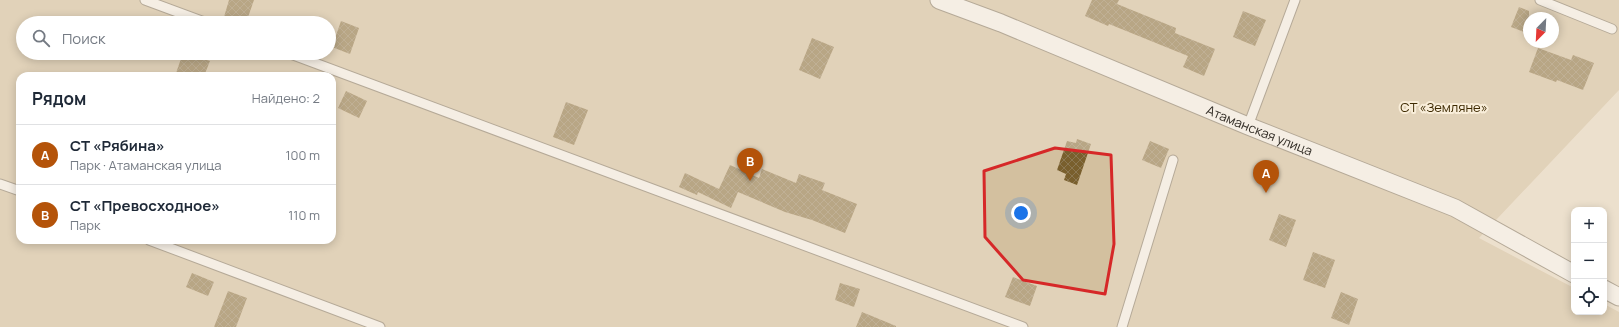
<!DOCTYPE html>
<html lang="ru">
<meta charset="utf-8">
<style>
:root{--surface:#fff;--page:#f2f2f3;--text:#1f2937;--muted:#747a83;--line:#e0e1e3;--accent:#b45309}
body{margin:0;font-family:Manrope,sans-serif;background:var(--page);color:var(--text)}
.controls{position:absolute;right:12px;bottom:12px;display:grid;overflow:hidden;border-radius:8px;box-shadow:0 2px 10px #0003}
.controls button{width:36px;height:36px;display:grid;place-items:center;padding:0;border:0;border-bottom:1px solid var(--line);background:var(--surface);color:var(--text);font:20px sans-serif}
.compass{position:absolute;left:1523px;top:12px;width:36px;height:36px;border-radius:50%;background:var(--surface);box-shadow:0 2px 10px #0003;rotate:204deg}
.you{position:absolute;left:1021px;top:213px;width:14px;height:14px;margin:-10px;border:3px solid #fff;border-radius:50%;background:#1a73e8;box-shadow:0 0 0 6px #1a73e833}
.badge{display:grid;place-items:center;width:26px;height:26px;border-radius:50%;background:var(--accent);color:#fff;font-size:13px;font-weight:700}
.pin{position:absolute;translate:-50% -33px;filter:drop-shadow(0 1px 2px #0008)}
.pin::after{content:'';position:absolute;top:21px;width:14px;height:12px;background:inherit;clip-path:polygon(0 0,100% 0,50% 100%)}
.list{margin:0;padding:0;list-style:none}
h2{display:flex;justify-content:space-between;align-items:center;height:52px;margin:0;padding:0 16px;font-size:17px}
h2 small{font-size:13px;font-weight:400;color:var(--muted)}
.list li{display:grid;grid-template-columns:26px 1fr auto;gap:12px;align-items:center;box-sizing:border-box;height:60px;padding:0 16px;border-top:1px solid var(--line)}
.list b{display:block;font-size:15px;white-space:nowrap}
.list p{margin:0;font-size:13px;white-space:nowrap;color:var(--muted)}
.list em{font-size:13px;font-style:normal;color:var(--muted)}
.icon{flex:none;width:22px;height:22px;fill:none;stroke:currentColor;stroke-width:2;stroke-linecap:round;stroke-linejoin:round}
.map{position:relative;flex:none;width:1619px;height:327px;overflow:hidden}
.search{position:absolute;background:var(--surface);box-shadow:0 2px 10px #0003;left:16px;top:16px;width:320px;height:44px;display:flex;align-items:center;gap:10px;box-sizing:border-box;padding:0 14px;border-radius:22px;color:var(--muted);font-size:15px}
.panel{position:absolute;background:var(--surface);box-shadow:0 2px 10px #0003;left:16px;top:72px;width:320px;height:172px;border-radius:12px}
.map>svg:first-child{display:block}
</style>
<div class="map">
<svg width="1619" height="327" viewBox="0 0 1619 327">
<defs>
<pattern id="building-cross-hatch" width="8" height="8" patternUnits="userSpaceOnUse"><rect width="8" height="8" fill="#795f2d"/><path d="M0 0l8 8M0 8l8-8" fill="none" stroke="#8b7751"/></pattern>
</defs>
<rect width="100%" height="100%" fill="#ece0cd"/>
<!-- garden -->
<path fill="#d3c09f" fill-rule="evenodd" d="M 0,0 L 1619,0 L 1619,90 L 1479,238 L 1574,288 L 1574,312 L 1604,312 L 1604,304 L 1619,312 L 1619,327 L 0,327 ZM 1529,18 L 1553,18 L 1553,42 L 1529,42 ZM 23,23 L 329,23 L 329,53 L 23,53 ZM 20,76 L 332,76 L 332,240 L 20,240 Z"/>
<!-- building -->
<path fill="url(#building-cross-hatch)" d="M 229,0 L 254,0 L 246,23 L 241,23 L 224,17 Z
M 1092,0 L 1119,0 L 1117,4 L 1176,28 L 1175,33 L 1215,49 L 1204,76 L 1183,67 L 1188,56 L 1109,24 L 1108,26 L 1085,16 Z
M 1519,7 L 1529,11 L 1529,34 L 1511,27 Z
M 1243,11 L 1266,20 L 1255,46 L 1233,37 Z
M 341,21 L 359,28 L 350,54 L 332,47 Z
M 812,38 L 834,47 L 820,79 L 799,70 Z
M 1538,48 L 1571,60 L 1573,55 L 1594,63 L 1583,90 L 1557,80 L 1556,82 L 1529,72 Z
M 183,53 L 210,61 L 204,76 L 175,76 Z
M 346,91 L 367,101 L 359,118 L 338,108 Z
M 566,102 L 588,110 L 574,145 L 553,137 Z
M 1077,139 L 1091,144 L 1077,185 L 1064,180 L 1066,174 L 1057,170 L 1067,141 L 1076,143 Z
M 1150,141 L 1169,149 L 1161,168 L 1142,160 Z
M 730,165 L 759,178 L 762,169 L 796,183 L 799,174 L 825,183 L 822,190 L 857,204 L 845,233 L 812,220 L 785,212 L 738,192 L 731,208 L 698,192 L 697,195 L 679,187 L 685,173 L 719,189 Z
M 1279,214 L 1296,220 L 1286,247 L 1269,240 Z
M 1313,252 L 1335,260 L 1325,288 L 1303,280 Z
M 192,273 L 214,282 L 208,296 L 186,287 Z
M 1013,277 L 1037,286 L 1030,306 L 1005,297 Z
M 840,283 L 860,289 L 854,307 L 835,300 Z
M 228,291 L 247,298 L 236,327 L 214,327 Z
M 1341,292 L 1358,299 L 1349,325 L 1331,318 Z
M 862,312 L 896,326 L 896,327 L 856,327 Z"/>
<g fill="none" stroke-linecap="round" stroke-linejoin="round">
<!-- service casing -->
<g stroke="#726857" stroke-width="11">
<path id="service" d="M 145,0 L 207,23
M 1540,0 L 1612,29
M 288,53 L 1023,327
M 1248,126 L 1295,0
M 0,184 L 20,191
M 149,240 L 380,327
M 1122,327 L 1173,160"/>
</g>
<!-- minor casing -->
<g stroke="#726857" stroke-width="19">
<g id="minor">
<path id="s1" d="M 939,0 L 1001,23 L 1248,126 L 1455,208 L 1574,274"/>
<path d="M 1604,289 L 1619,297"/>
</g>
</g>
<!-- service -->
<use href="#service" stroke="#fff" stroke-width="9"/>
<!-- minor -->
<use href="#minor" stroke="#fff" stroke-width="17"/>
</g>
<!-- marked area -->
<path d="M0 0H1619V327H0ZM 1055,148 L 1111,155 L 1114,244 L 1105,294 L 1023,280 L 985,237 L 984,171 Z" fill="#ece0cd" fill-opacity=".55" fill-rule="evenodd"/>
<path fill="none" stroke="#d62828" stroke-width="3" stroke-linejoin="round" d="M 1055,148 L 1111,155 L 1114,244 L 1105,294 L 1023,280 L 985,237 L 984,171 Z"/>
<g text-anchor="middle" stroke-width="4" stroke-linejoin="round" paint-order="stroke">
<!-- park labels -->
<g font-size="13" fill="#3d2900" stroke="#f9eeda">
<text x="1444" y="112">СТ «Земляне»</text>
</g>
<!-- street labels -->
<g font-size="13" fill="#302b24" stroke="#f9eeda">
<text dy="5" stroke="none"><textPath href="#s1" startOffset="346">Атаманская улица</textPath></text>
</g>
</g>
</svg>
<div class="controls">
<button>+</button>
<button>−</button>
<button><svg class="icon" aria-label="locate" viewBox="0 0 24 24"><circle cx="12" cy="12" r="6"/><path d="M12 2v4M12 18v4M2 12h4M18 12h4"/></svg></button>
</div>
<svg class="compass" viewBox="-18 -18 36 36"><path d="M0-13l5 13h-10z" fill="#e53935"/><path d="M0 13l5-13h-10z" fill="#747a83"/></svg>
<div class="you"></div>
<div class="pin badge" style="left:1266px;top:193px">A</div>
<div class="pin badge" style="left:750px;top:181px">B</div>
<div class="search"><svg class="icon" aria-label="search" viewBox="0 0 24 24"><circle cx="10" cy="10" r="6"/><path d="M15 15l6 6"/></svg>Поиск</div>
<section class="panel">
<h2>Рядом<small>Найдено: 2</small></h2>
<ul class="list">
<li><span class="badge">A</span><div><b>СТ «Рябина»</b><p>Парк · Атаманская улица</p></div><em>100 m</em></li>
<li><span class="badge">B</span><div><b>СТ «Превосходное»</b><p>Парк</p></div><em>110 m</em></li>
</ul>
</section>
</div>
